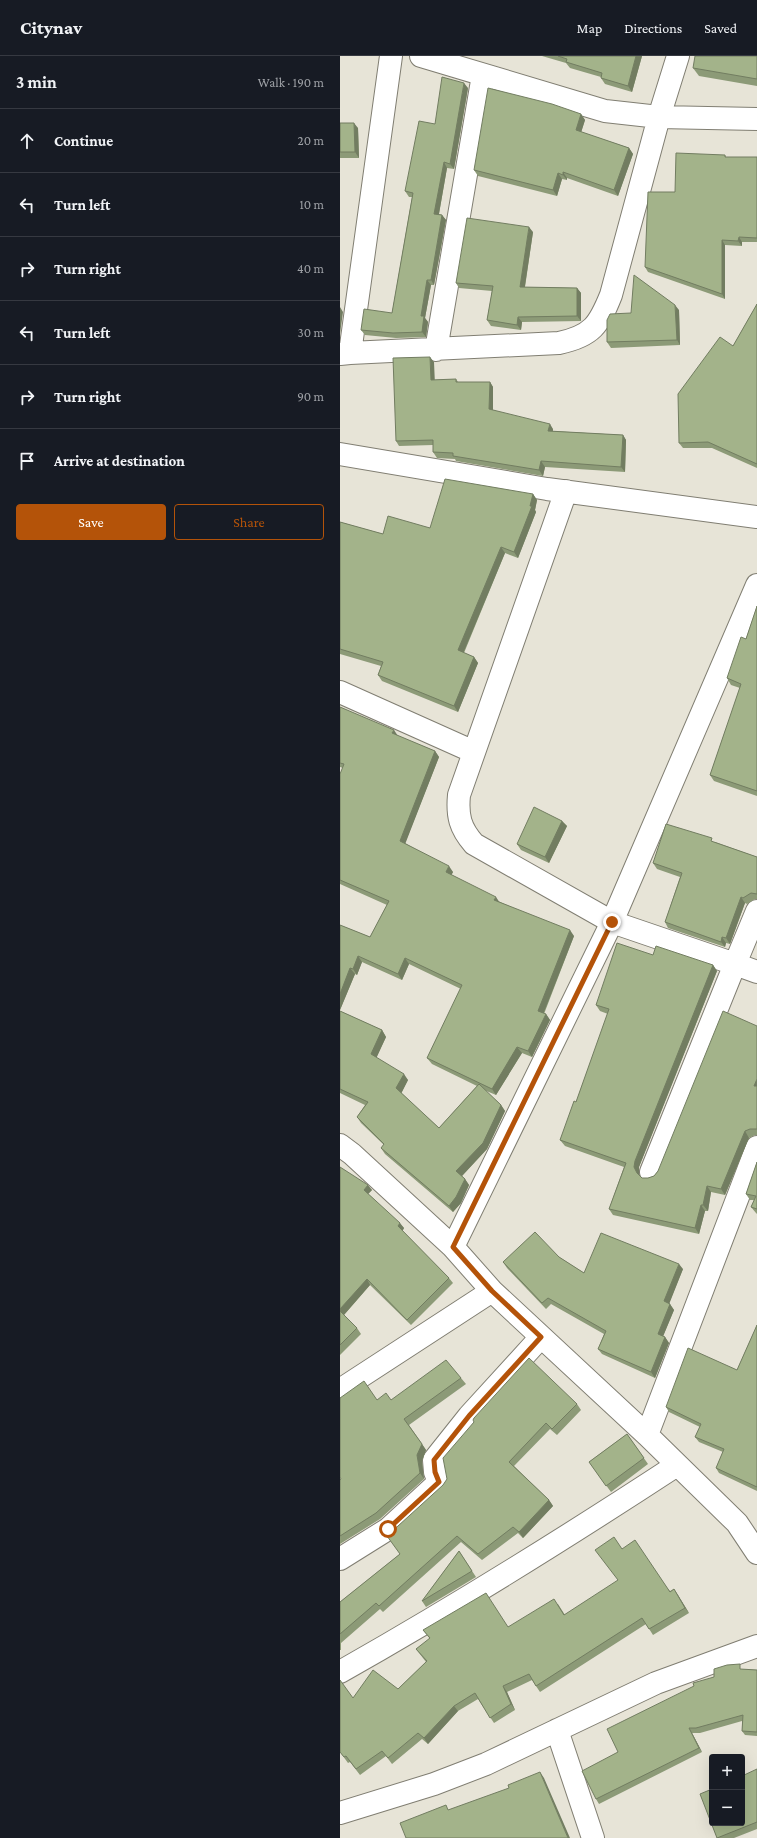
<!DOCTYPE html>
<meta charset="utf-8">
<style>
:root{--surface:#171b24;--page:#20242c;--text:#f1f3f6;--muted:#9ea1a6;--line:#363941;--accent:#b45309}
body{margin:0;font-family:"Crimson Pro",serif;background:var(--page);color:var(--text)}
.controls{position:absolute;right:12px;bottom:12px;display:grid;overflow:hidden;border-radius:4px;box-shadow:0 4px 16px #0002}
.controls button{width:36px;height:36px;display:grid;place-items:center;padding:0;border:0;border-bottom:1px solid var(--line);background:var(--surface);color:var(--text);font:20px sans-serif}
.stop{position:absolute;width:12px;height:12px;margin:-9px;border:3px solid #b45309;border-radius:50%;background:#fff}
.stop.end{background:#b45309;border-color:#fff;box-shadow:0 1px 4px #0008}
.list{margin:0;padding:0;list-style:none}
h2{display:flex;justify-content:space-between;align-items:center;height:52px;margin:0;padding:0 16px;font-size:17px}
h2 small{font-size:13px;font-weight:400;color:var(--muted)}
.list li{display:grid;grid-template-columns:26px 1fr auto;gap:12px;align-items:center;box-sizing:border-box;height:64px;padding:0 16px;border-top:1px solid var(--line)}
.list b{display:block;font-size:15px;white-space:nowrap}
.list em{font-size:13px;font-style:normal;color:var(--muted)}
.actions{display:flex;gap:8px;padding:12px 16px}
.actions a{flex:1;padding:9px 0;border:1px solid var(--accent);border-radius:4px;text-align:center;font-size:14px;color:var(--accent)}
.actions .main{background:var(--accent);color:#fff}
.icon{flex:none;width:22px;height:22px;fill:none;stroke:currentColor;stroke-width:2;stroke-linecap:round;stroke-linejoin:round}
.map{position:relative;flex:none;width:417px;height:1782px;overflow:hidden}
header{display:flex;align-items:center;gap:24px;box-sizing:border-box;height:56px;padding:0 20px;background:var(--surface);border-bottom:1px solid var(--line)}
header strong{font-size:19px}
nav{display:flex;gap:22px;margin-inline-start:auto;font-size:14px}
main{display:flex}
aside{flex:1;background:var(--surface)}
.map>svg:first-child{display:block}
</style>
<header>
<strong>Citynav</strong>
<nav><a>Map</a><a>Directions</a><a>Saved</a></nav>
</header>
<main>
<aside>
<h2>3 min<small>Walk · 190 m</small></h2>
<ul class="list">
<li><svg class="icon" aria-label="ahead" viewBox="0 0 24 24"><path d="M12 20V5M6 11l6-6 6 6"/></svg><div><b>Continue</b></div><em>20 m</em></li>
<li><svg class="icon" aria-label="left" viewBox="0 0 24 24"><path d="M17 20v-9H6M10 6l-5 5 5 5"/></svg><div><b>Turn left</b></div><em>10 m</em></li>
<li><svg class="icon" aria-label="right" viewBox="0 0 24 24"><path d="M7 20v-9h11M14 6l5 5-5 5"/></svg><div><b>Turn right</b></div><em>40 m</em></li>
<li><svg class="icon" aria-label="left" viewBox="0 0 24 24"><path d="M17 20v-9H6M10 6l-5 5 5 5"/></svg><div><b>Turn left</b></div><em>30 m</em></li>
<li><svg class="icon" aria-label="right" viewBox="0 0 24 24"><path d="M7 20v-9h11M14 6l5 5-5 5"/></svg><div><b>Turn right</b></div><em>90 m</em></li>
<li><svg class="icon" aria-label="arrive" viewBox="0 0 24 24"><path d="M6 21V4h12l-3 4 3 4H6"/></svg><div><b>Arrive at destination</b></div></li>
</ul>
<div class="actions"><a class="main">Save</a><a>Share</a></div>
</aside>
<div class="map">
<svg width="417" height="1782" viewBox="0 0 417 1782">
<rect width="100%" height="100%" fill="#e7e4d7"/>
<g fill="none" stroke-linecap="round" stroke-linejoin="round">
<!-- street casing -->
<g stroke="#807e72" stroke-width="24">
<path id="street" d="M 81,0 L 265,55 L 319,61 L 417,63
M 96,294 L 143,19
M 10,297 L 219,287 C 252,280 259,269 271,239 L 319,61 L 338,0
M 0,298 L 10,297 L 51,0
M 0,398 L 207,433 L 417,461
M 226,435 L 119,739 C 117,760 120,772 134,788 L 272,866 L 417,529
M 0,636 L 134,696
M 0,1089 L 12,1098 L 113,1191 L 152,1235 L 307,1379 L 397,1467 L 417,1497
M 311,1116 L 395,908 L 417,916
M 113,1191 L 272,866 L 395,908 L 417,855
M 0,1334 L 152,1235
M 307,1379 L 417,1091
M 0,1503 L 48,1473 L 99,1426 L 95,1416 L 94,1404 L 129,1360 L 201,1281
M 0,1616 C 115,1551 227,1481 337,1409
M 217,1674 L 253,1782
M 0,1757 L 94,1728 L 146,1708 L 316,1627 L 417,1590"/>
</g>
<!-- street -->
<use href="#street" stroke="#fff" stroke-width="22"/>
</g>
<!-- wall -->
<path fill="#8c9a77" d="M 202,0 L 302,0 L 292,36 L 265,28 L 261,22 L 261,21 L 230,12 L 226,7 Z
M 417,0 L 417,30 L 359,20 L 353,12 Z
M 128,32 L 114,113 L 107,112 L 99,158 L 102,159 L 106,164 L 94,229 L 91,229 L 85,262 L 88,266 L 86,281 L 56,282 L 25,279 L 21,274 L 52,257 L 72,141 L 69,141 L 65,135 L 95,68 Z
M 241,58 L 245,64 L 241,76 L 289,92 L 293,98 L 278,140 L 227,122 L 227,124 L 222,123 L 217,140 L 138,120 L 134,114 Z
M 0,67 L 18,72 L 19,102 L 0,102 Z
M 385,99 L 386,101 L 417,101 L 417,186 L 402,186 L 402,190 L 385,189 L 385,243 L 308,216 L 305,211 L 335,136 Z
M 193,176 L 185,231 L 237,232 L 241,237 L 241,265 L 182,266 L 181,274 L 151,270 L 147,264 L 152,235 L 119,232 L 116,227 Z
M 417,248 L 417,412 L 372,392 L 343,392 L 339,387 L 393,290 Z
M 339,254 L 340,289 L 271,292 L 267,286 L 291,257 Z
M 94,306 L 94,324 L 116,323 L 118,326 L 150,326 L 153,331 L 153,354 L 213,373 L 213,375 L 283,379 L 286,384 L 285,416 L 205,411 L 203,420 L 116,405 L 115,403 L 97,402 L 93,396 L 93,389 L 59,390 L 56,385 Z
M 193,438 L 197,444 L 195,454 L 196,456 L 178,502 L 165,497 L 124,597 L 134,601 L 138,607 L 118,656 L 42,625 L 38,619 L 41,610 L 0,598 L 0,466 L 43,478 L 90,472 Z
M 417,550 L 417,740 L 374,725 L 370,719 L 400,632 L 391,629 L 387,622 L 406,583 Z
M 0,651 L 58,680 L 95,695 L 99,701 L 65,787 L 113,816 L 111,819 L 160,846 L 234,880 L 204,958 L 206,958 L 210,964 L 192,1001 L 182,997 L 156,1039 L 144,1034 L 161,1049 L 165,1055 L 147,1093 L 122,1120 L 125,1123 L 129,1129 L 121,1147 L 113,1156 L 45,1098 L 41,1092 L 44,1089 L 21,1067 L 17,1061 L 25,1049 L 0,1037 L 0,955 L 42,974 L 46,981 L 36,1002 L 68,1024 L 61,1037 L 99,1072 L 137,1030 L 92,1008 L 87,1002 L 121,933 L 69,908 L 62,924 L 22,906 L 17,919 L 15,918 L 0,954 L 0,869 L 30,881 L 47,849 L 0,828 L 0,718 L 3,712 L 0,711 Z
M 222,765 L 227,770 L 209,807 L 181,794 L 177,788 Z
M 375,786 L 417,801 L 417,843 L 415,843 L 407,848 L 405,847 L 390,888 L 386,887 L 385,891 L 328,872 L 325,866 L 340,821 L 317,813 L 313,807 Z
M 313,899 L 373,909 L 377,915 L 299,1111 L 299,1119 L 302,1122 L 308,1122 L 314,1120 L 318,1115 L 417,970 L 417,1079 L 415,1079 L 409,1082 L 385,1139 L 371,1136 L 368,1155 L 365,1155 L 359,1178 L 273,1159 L 269,1153 L 284,1111 L 225,1090 L 220,1084 L 236,1046 L 268,958 L 260,955 L 256,949 Z
M 417,1106 L 417,1158 L 416,1157 L 411,1151 L 414,1144 L 410,1144 L 406,1138 Z
M 0,1111 L 32,1134 L 28,1138 L 64,1172 L 62,1175 L 109,1222 L 113,1227 L 71,1269 L 30,1229 L 4,1259 L 17,1272 L 21,1278 L 0,1299 Z
M 219,1201 L 244,1217 L 343,1213 L 329,1247 L 334,1254 L 323,1280 L 325,1281 L 329,1287 L 315,1322 L 262,1298 L 258,1293 L 264,1278 L 211,1248 L 206,1253 L 167,1212 L 163,1206 Z
M 417,1269 L 417,1435 L 379,1417 L 376,1412 L 383,1396 L 359,1386 L 355,1381 L 360,1371 L 329,1356 L 326,1351 L 397,1314 Z
M 121,1322 L 126,1328 L 69,1369 L 86,1394 L 82,1405 L 84,1423 L 40,1463 L 0,1488 L 0,1424 L 1,1423 L 37,1344 L 51,1344 Z
M 237,1348 L 241,1354 L 217,1379 L 210,1373 L 174,1410 L 209,1444 L 213,1450 L 183,1482 L 178,1477 L 142,1504 L 121,1486 L 43,1556 L 40,1553 L 1,1587 L 1,1594 L 0,1594 L 0,1546 L 60,1498 L 103,1429 Z
M 287,1378 L 308,1408 L 271,1436 L 249,1406 Z
M 282,1492 L 330,1535 L 334,1533 L 349,1557 L 313,1579 L 306,1568 L 200,1636 L 192,1624 L 167,1636 L 175,1654 L 154,1667 L 138,1643 L 118,1655 L 88,1688 L 82,1683 L 52,1708 L 46,1700 L 20,1719 L 10,1706 L 8,1707 L 0,1696 L 13,1642 L 58,1633 L 86,1606 L 76,1593 L 90,1583 L 83,1574 L 168,1571 L 218,1548 L 225,1559 L 278,1525 Z
M 119,1495 L 136,1521 L 86,1551 L 82,1545 Z
M 403,1613 L 417,1614 L 417,1680 L 405,1679 L 402,1675 L 402,1665 L 360,1677 L 352,1677 L 362,1696 L 259,1748 L 256,1743 L 278,1696 Z
M 417,1713 L 417,1773 L 394,1782 L 377,1782 L 372,1767 L 402,1767 Z"/>
<!-- shaded-wall -->
<path fill="#727d61" d="M 296,0 L 302,0 L 292,36 L 288,30 Z
M 124,27 L 128,32 L 114,113 L 110,108 Z
M 241,58 L 245,64 L 240,80 L 236,74 Z
M 14,67 L 18,72 L 19,102 L 15,96 Z
M 289,92 L 293,98 L 278,140 L 274,134 Z
M 104,106 L 107,112 L 98,163 L 94,158 Z
M 223,116 L 227,122 L 227,124 L 223,119 Z
M 218,117 L 222,123 L 217,140 L 213,134 Z
M 102,159 L 106,164 L 94,229 L 91,224 Z
M 189,171 L 193,176 L 184,236 L 180,231 Z
M 399,181 L 402,186 L 402,190 L 398,185 Z
M 382,184 L 385,189 L 385,243 L 382,238 Z
M 87,224 L 91,229 L 85,262 L 88,266 L 86,281 L 82,276 L 81,260 Z
M 237,232 L 241,237 L 241,265 L 237,260 Z
M 335,249 L 339,254 L 340,289 L 337,284 Z
M 0,251 L 3,256 L 0,278 Z
M 178,261 L 182,266 L 181,274 L 177,269 Z
M 90,301 L 94,306 L 95,329 L 91,324 Z
M 150,326 L 153,331 L 153,358 L 149,353 Z
M 210,368 L 213,373 L 212,380 L 208,375 Z
M 283,379 L 286,384 L 285,416 L 281,411 Z
M 201,405 L 205,411 L 203,420 L 199,414 Z
M 193,438 L 197,444 L 195,454 L 196,456 L 178,502 L 174,496 L 190,450 Z
M 161,491 L 165,497 L 122,600 L 118,594 Z
M 134,601 L 138,607 L 118,656 L 114,650 Z
M 54,674 L 58,680 L 52,677 Z
M 95,695 L 99,701 L 64,791 L 60,785 Z
M 222,765 L 227,770 L 209,807 L 205,801 Z
M 109,810 L 113,816 L 110,822 L 106,816 Z
M 156,841 L 160,847 L 154,844 Z
M 401,841 L 405,847 L 390,888 L 386,882 Z
M 230,874 L 234,880 L 202,961 L 198,955 Z
M 382,881 L 386,887 L 385,891 L 381,886 Z
M 18,900 L 22,906 L 17,919 L 13,913 Z
M 65,902 L 69,908 L 62,924 L 58,918 Z
M 373,909 L 377,915 L 299,1111 L 299,1117 L 301,1123 L 297,1117 L 294,1111 L 295,1105 Z
M 10,912 L 15,918 L 0,954 L 0,938 Z
M 206,958 L 210,964 L 192,1001 L 188,995 Z
M 42,974 L 46,981 L 35,1005 L 31,998 Z
M 177,991 L 182,997 L 156,1039 L 152,1033 Z
M 64,1018 L 68,1024 L 61,1038 L 56,1032 Z
M 417,1023 L 417,1034 L 414,1030 Z
M 161,1049 L 165,1055 L 147,1093 L 121,1121 L 116,1115 Z
M 405,1075 L 409,1082 L 385,1139 L 381,1133 Z
M 125,1123 L 129,1129 L 121,1147 L 113,1156 L 109,1150 Z
M 28,1129 L 32,1134 L 27,1139 L 24,1134 Z
M 367,1130 L 371,1136 L 368,1155 L 363,1149 Z
M 361,1149 L 365,1155 L 359,1178 L 355,1172 Z
M 60,1167 L 64,1172 L 62,1176 L 58,1170 Z
M 339,1208 L 343,1213 L 328,1251 L 324,1245 Z
M 27,1223 L 30,1229 L 3,1260 L 0,1255 L 0,1253 Z
M 330,1248 L 334,1254 L 322,1283 L 318,1278 Z
M 325,1281 L 329,1287 L 315,1322 L 311,1316 Z
M 82,1388 L 86,1394 L 82,1405 L 84,1423 L 80,1417 L 77,1399 Z
M 209,1444 L 213,1450 L 183,1482 L 179,1476 Z
M 334,1533 L 338,1539 L 349,1557 L 345,1552 Z
M 163,1630 L 167,1636 L 175,1654 L 171,1648 Z
M 114,1650 L 118,1655 L 88,1688 L 84,1682 Z
M 349,1672 L 352,1677 L 362,1696 L 359,1692 Z
M 200,1716 L 204,1722 L 230,1782 L 228,1782 Z"/>
<!-- building -->
<path fill="#a3b38a" stroke="#727d61" d="M 218,0 L 296,0 L 288,30 L 261,22 L 262,17 L 226,6 L 227,3 Z
M 355,0 L 417,0 L 417,23 L 353,12 Z
M 102,21 L 124,27 L 110,108 L 104,106 L 94,158 L 102,159 L 91,224 L 87,224 L 81,260 L 84,260 L 82,276 L 53,277 L 21,274 L 24,253 L 52,257 L 73,137 L 65,135 L 79,65 L 95,68 Z
M 148,32 L 212,48 L 241,58 L 236,74 L 289,92 L 274,134 L 223,116 L 223,119 L 218,117 L 213,134 L 134,114 Z
M 0,67 L 14,67 L 15,96 L 0,96 Z
M 336,97 L 385,99 L 385,101 L 417,101 L 417,182 L 399,181 L 398,185 L 382,184 L 382,238 L 305,211 L 308,136 L 335,136 Z
M 127,162 L 189,171 L 180,231 L 237,232 L 237,260 L 178,261 L 177,269 L 147,264 L 153,230 L 116,227 Z
M 294,219 L 335,249 L 337,284 L 267,286 L 267,264 L 270,258 L 291,257 Z
M 417,248 L 417,408 L 368,386 L 339,387 L 338,338 L 380,281 L 393,290 Z
M 90,301 L 91,324 L 116,323 L 116,326 L 150,326 L 149,353 L 210,368 L 208,375 L 283,379 L 281,411 L 201,405 L 199,414 L 113,400 L 113,397 L 93,396 L 93,384 L 56,385 L 53,302 Z
M 105,423 L 193,438 L 190,450 L 192,450 L 174,496 L 161,491 L 118,594 L 134,601 L 114,650 L 38,619 L 43,606 L 0,593 L 0,466 L 43,478 L 48,460 L 90,472 Z
M 417,550 L 417,735 L 370,719 L 401,628 L 387,622 L 401,581 L 406,583 Z
M 0,651 L 54,674 L 52,677 L 95,695 L 60,785 L 109,810 L 106,816 L 156,841 L 154,844 L 230,874 L 198,955 L 206,958 L 188,995 L 177,991 L 152,1033 L 87,1002 L 122,929 L 65,902 L 58,918 L 18,900 L 13,913 L 10,912 L 0,938 L 0,869 L 30,881 L 49,845 L 0,824 L 0,718 L 4,708 L 0,707 Z
M 194,751 L 222,765 L 205,801 L 177,788 Z
M 326,768 L 372,782 L 371,785 L 417,801 L 417,838 L 411,837 L 403,842 L 401,841 L 386,882 L 382,881 L 381,886 L 325,866 L 342,817 L 313,807 Z
M 277,887 L 313,899 L 316,890 L 373,909 L 295,1105 L 294,1111 L 297,1117 L 302,1122 L 308,1122 L 314,1120 L 318,1115 L 383,955 L 417,970 L 417,1023 L 414,1030 L 417,1030 L 417,1073 L 410,1073 L 405,1075 L 381,1133 L 367,1130 L 363,1149 L 361,1149 L 355,1172 L 269,1153 L 286,1107 L 220,1084 L 234,1045 L 236,1046 L 269,953 L 256,949 Z
M 0,955 L 42,974 L 31,998 L 64,1018 L 56,1032 L 99,1072 L 139,1028 L 161,1049 L 143,1087 L 116,1115 L 125,1123 L 116,1141 L 109,1150 L 41,1092 L 44,1088 L 17,1061 L 28,1046 L 0,1033 Z
M 417,1106 L 417,1153 L 411,1151 L 416,1140 L 406,1138 Z
M 0,1111 L 28,1129 L 24,1134 L 60,1167 L 58,1170 L 109,1222 L 67,1264 L 27,1223 L 0,1253 Z
M 195,1176 L 219,1201 L 244,1217 L 261,1177 L 339,1208 L 324,1245 L 330,1248 L 318,1278 L 325,1281 L 311,1316 L 258,1293 L 266,1275 L 208,1242 L 202,1247 L 163,1206 Z
M 0,1255 L 17,1272 L 0,1289 Z
M 417,1269 L 417,1431 L 376,1412 L 384,1393 L 355,1381 L 361,1368 L 326,1351 L 348,1292 L 397,1314 Z
M 189,1302 L 237,1348 L 212,1373 L 206,1367 L 169,1406 L 209,1444 L 179,1476 L 173,1471 L 138,1498 L 117,1480 L 39,1550 L 36,1547 L 0,1578 L 0,1546 L 60,1498 L 47,1480 L 103,1429 L 107,1423 L 103,1402 L 134,1366 L 133,1364 L 134,1362 Z
M 106,1304 L 121,1322 L 64,1363 L 82,1388 L 77,1399 L 80,1417 L 36,1457 L 0,1480 L 0,1424 L 1,1423 L 0,1421 L 0,1342 L 24,1325 L 37,1344 L 46,1337 L 51,1344 Z
M 287,1378 L 304,1402 L 266,1430 L 249,1406 Z
M 274,1481 L 282,1493 L 295,1484 L 330,1536 L 334,1533 L 345,1552 L 309,1573 L 302,1562 L 196,1630 L 189,1618 L 163,1630 L 171,1648 L 150,1662 L 135,1637 L 114,1650 L 84,1682 L 78,1677 L 48,1702 L 42,1695 L 16,1713 L 6,1700 L 4,1701 L 0,1696 L 0,1624 L 13,1642 L 33,1614 L 58,1633 L 87,1605 L 76,1593 L 90,1582 L 83,1574 L 146,1537 L 168,1571 L 214,1543 L 224,1559 L 278,1524 L 255,1494 Z
M 119,1495 L 132,1515 L 82,1545 Z
M 400,1608 L 400,1613 L 417,1614 L 417,1676 L 402,1675 L 403,1659 L 356,1672 L 349,1672 L 359,1692 L 256,1743 L 242,1715 L 278,1696 L 267,1673 L 354,1630 L 353,1627 L 374,1621 L 374,1613 L 387,1609 Z
M 417,1713 L 417,1766 L 377,1782 L 360,1738 L 372,1733 L 372,1767 L 402,1767 L 402,1720 Z
M 200,1716 L 228,1782 L 66,1782 L 60,1767 L 106,1749 L 108,1754 L 169,1732 L 168,1729 Z"/>
<g fill="none" stroke-linecap="round" stroke-linejoin="round">
<!-- route -->
<path stroke="#b45309" stroke-width="5" d="M 48,1473 L 99,1426 L 95,1416 L 94,1404 L 129,1360 L 201,1281 L 152,1235 L 113,1191 L 272,866"/>
</g>
</svg>
<div class="controls">
<button>+</button>
<button>−</button>
</div>
<div class="stop" style="left:48px;top:1473px"></div>
<div class="stop end" style="left:272px;top:866px"></div>
</div>
</main>
